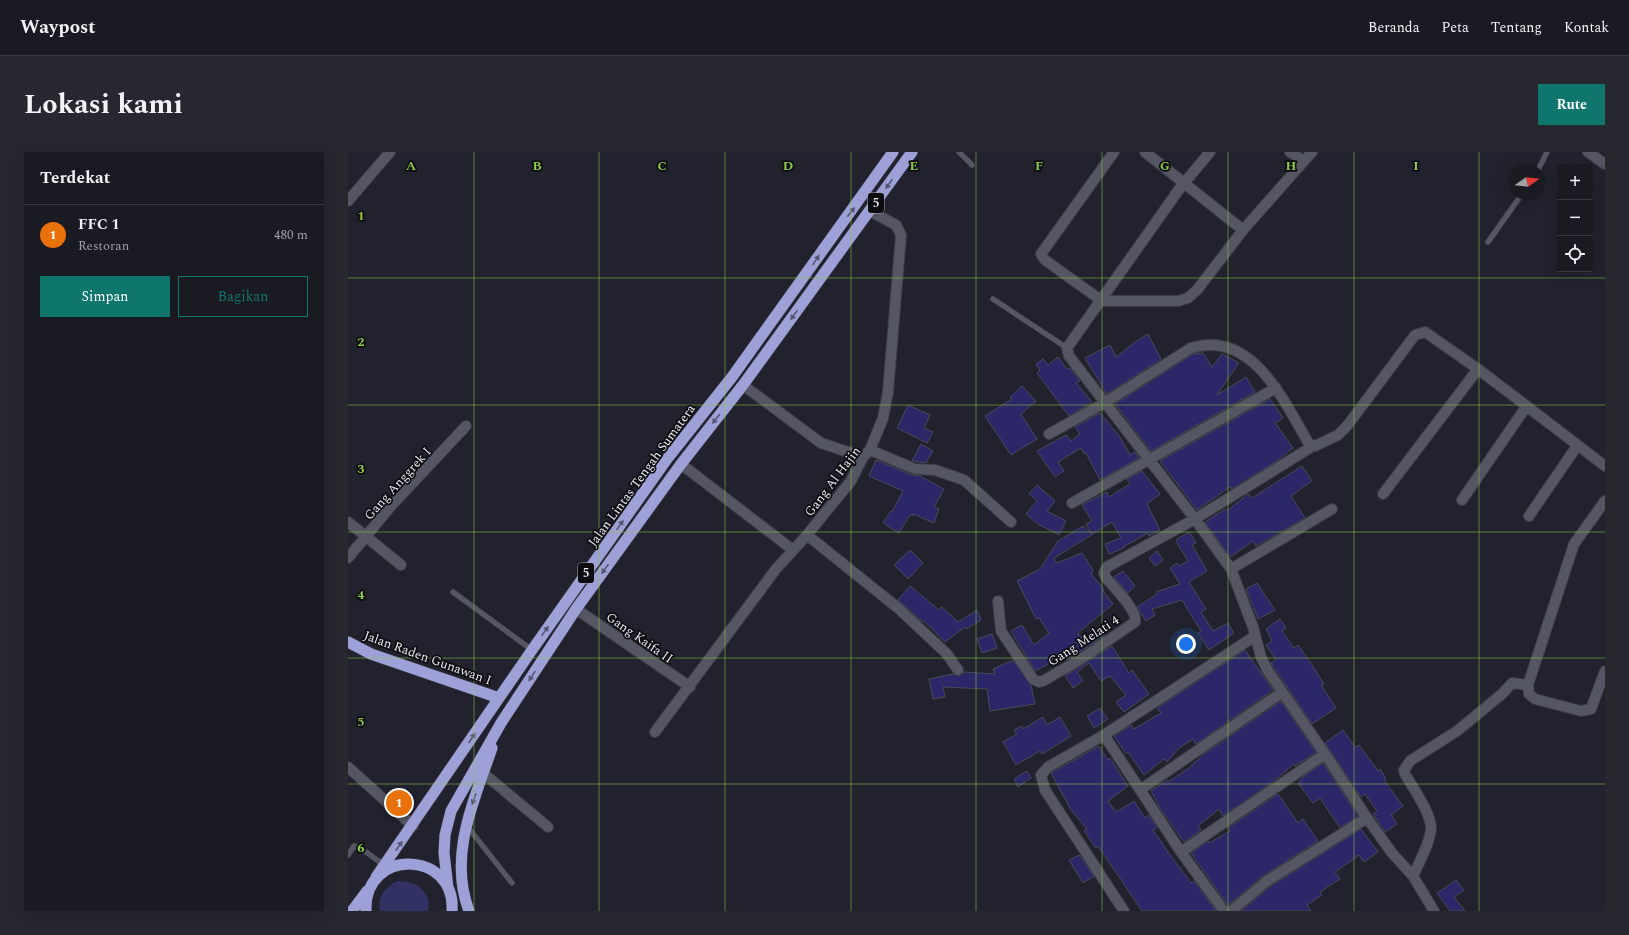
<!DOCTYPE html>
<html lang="id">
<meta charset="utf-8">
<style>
:root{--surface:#191a22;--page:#26272f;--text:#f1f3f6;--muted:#9fa1a5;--line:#373840;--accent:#0f766e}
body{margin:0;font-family:Spectral,serif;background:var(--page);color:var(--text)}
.controls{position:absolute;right:12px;top:12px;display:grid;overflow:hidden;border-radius:0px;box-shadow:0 4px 16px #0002}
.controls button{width:36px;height:36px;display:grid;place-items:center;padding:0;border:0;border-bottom:1px solid var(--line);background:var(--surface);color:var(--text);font:20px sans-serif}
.compass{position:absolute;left:1161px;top:12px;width:36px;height:36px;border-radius:50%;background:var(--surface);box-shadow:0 4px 16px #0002;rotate:76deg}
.you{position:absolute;left:838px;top:492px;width:14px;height:14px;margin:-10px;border:3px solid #fff;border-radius:50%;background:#1a73e8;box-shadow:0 0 0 6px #1a73e833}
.badge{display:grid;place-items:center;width:26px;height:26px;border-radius:50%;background:var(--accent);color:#fff;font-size:13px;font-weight:700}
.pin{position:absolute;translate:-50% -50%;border:2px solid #fff;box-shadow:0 1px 4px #0006}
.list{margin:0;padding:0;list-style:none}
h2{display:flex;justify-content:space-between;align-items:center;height:52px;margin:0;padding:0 16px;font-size:17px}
h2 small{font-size:13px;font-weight:400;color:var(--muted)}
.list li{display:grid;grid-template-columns:26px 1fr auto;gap:12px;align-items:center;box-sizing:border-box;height:60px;padding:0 16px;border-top:1px solid var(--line)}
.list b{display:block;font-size:15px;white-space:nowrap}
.list p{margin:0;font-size:13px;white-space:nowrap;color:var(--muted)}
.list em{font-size:13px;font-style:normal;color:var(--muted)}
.actions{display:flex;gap:8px;padding:12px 16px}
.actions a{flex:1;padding:9px 0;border:1px solid var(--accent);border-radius:0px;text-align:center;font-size:14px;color:var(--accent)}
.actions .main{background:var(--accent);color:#fff}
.icon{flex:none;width:22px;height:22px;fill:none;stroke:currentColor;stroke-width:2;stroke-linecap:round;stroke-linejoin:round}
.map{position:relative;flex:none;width:1257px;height:759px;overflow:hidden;border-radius:0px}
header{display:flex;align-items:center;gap:24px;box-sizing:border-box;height:56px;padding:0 20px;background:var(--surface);border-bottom:1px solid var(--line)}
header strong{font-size:19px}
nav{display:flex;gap:22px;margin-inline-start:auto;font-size:14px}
.intro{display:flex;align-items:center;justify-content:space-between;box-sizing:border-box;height:96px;padding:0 24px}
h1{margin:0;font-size:28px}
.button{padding:10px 18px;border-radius:0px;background:var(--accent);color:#fff;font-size:14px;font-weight:700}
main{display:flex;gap:24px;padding:0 24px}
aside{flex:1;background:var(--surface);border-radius:0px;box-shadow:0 4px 16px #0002}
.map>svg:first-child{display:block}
</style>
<header>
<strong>Waypost</strong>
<nav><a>Beranda</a><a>Peta</a><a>Tentang</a><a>Kontak</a></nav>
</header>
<div class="intro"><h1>Lokasi kami</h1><a class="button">Rute</a></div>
<main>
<aside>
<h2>Terdekat<small></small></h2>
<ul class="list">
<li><span class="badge" style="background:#e8710a">1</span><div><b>FFC 1</b><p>Restoran</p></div><em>480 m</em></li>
</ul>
<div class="actions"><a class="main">Simpan</a><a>Bagikan</a></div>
</aside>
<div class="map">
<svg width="1257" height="759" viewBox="0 0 1257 759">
<rect width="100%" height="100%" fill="#21222d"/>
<!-- green -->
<path fill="#323164" d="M 49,729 C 67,728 84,739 80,759 L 32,759 C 29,745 37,735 49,729 Z"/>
<!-- building -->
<path fill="#2c2768" stroke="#494a56" d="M 800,182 L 813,207 L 759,242 L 737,206 L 762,193 L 768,205 L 787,190 Z
M 855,201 L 864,215 L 874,202 L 891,211 L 869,243 L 898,225 L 907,240 L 803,299 L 767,252 L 845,202 Z
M 710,205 L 719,217 L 722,216 L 732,229 L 728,231 L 744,250 L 721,264 L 689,221 L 692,218 L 688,212 L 695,207 L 700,213 Z
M 674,234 L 688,249 L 673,262 L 689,287 L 663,303 L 637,264 L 664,247 L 662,245 Z
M 922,247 L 935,266 L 927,271 L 945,296 L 930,308 L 884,337 L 882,335 L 849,358 L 812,309 Z
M 560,253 L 582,263 L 576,276 L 585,280 L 579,291 L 549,276 Z
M 752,261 L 772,285 L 782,303 L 787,300 L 791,306 L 752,328 L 738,301 L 736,302 L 733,296 L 710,310 L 716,319 L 707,325 L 689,299 L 718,283 L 723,289 L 732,282 L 727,275 Z
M 573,292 L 585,299 L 578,311 L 564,309 Z
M 528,308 L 564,323 L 572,324 L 596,337 L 586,355 L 591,357 L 586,371 L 565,362 L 565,364 L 562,363 L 551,381 L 535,371 L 543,359 L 544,360 L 555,339 L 521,324 Z
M 954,314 L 964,329 L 943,344 L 957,366 L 908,394 L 905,389 L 882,405 L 857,370 L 877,357 L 879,359 L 900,342 L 904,346 Z
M 794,319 L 812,342 L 799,352 L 812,378 L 801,384 L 800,381 L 775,395 L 776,396 L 761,402 L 757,392 L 773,386 L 764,370 L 706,406 L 709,411 L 734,401 L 745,418 L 743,422 L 756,437 L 755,439 L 765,452 L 730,481 L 736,489 L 754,478 L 757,483 L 719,508 L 715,502 L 702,511 L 687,519 L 663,479 L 674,473 L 686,493 L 701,481 L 691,466 L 688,467 L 669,429 L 692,417 L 710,389 L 735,374 L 744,382 L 738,372 L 744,369 L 734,353 L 759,340 L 761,345 L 782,332 L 779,327 Z
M 689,333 L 707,349 L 699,359 L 718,369 L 711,383 L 690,372 L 678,362 L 689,349 L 681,342 Z
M 841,380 L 848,391 L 844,393 L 859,419 L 841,430 L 858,457 L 853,460 L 865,479 L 880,471 L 886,481 L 861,498 L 850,481 L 853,479 L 834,448 L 804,457 L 807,463 L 798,469 L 789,455 L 809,442 L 808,440 L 832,432 L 822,416 L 829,411 L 831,414 L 840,409 L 829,391 L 829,387 Z
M 562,398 L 575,411 L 560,427 L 546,413 Z
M 809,399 L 815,408 L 807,414 L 801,406 Z
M 775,419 L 787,434 L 780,441 L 766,425 Z
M 909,431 L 927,458 L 910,467 L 898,437 Z
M 562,434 L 591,458 L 594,455 L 610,470 L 629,458 L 633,468 L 618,477 L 617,475 L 597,490 L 576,469 L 575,470 L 550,448 Z
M 932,467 L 938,476 L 934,479 L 946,496 L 950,493 L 964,513 L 976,532 L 973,533 L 988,556 L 964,572 L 923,511 L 928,508 L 918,493 L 924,489 L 918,477 Z
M 644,482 L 649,496 L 634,501 L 629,487 Z
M 764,494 L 781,521 L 784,518 L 801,542 L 776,560 L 768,550 L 778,543 L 762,524 L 753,529 L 741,511 L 729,520 L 735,529 L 725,536 L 717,524 Z
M 897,498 L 925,538 L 848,592 L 845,587 L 831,596 L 819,610 L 816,607 L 796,623 L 780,600 L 778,602 L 766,584 L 783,573 L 786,577 L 813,561 L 809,556 Z
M 665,508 L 683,533 L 687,552 L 642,559 L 639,537 L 595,535 L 597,545 L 585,547 L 581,527 L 605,522 L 611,524 L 616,520 L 647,522 L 645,517 Z
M 933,549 L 968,600 L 947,614 L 946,612 L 923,631 L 875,664 L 871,657 L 850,674 L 853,678 L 836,690 L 812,656 L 803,639 L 819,628 L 820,630 L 841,616 L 856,602 Z
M 752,556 L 760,567 L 746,576 L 739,564 Z
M 695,565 L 699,573 L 712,565 L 723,584 L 694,602 L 692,599 L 668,613 L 655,590 L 669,582 L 666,578 L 674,574 L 675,577 Z
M 995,578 L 1007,595 L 1011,593 L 1030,619 L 1032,617 L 1038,627 L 1036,628 L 1055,654 L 1043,663 L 1049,672 L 1037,680 L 1025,662 L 1029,659 L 1017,642 L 1013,645 L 977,591 Z
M 751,594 L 760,608 L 762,606 L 780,634 L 760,649 L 768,660 L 786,649 L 797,666 L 801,663 L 809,675 L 805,678 L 820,700 L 843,731 L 846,729 L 868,759 L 794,759 L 750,694 L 748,696 L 736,679 L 739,677 L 723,658 L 703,621 Z
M 975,611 L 1010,664 L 992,676 L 972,646 L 965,651 L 950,631 L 955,625 Z
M 679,619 L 683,626 L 670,635 L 666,627 Z
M 930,642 L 950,671 L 955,667 L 970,689 L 915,724 L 880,753 L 843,701 L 860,689 L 861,691 L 882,679 L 880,676 Z
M 1013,677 L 1030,700 L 1016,710 L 1011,703 L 987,720 L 992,727 L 972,740 L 974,743 L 959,753 L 963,759 L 893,759 L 923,734 Z
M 731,703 L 746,724 L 735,731 L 721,708 Z
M 1108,728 L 1116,738 L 1106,745 L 1117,759 L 1102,759 L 1089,741 Z"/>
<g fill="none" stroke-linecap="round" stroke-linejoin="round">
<!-- service casing -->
<g stroke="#3c3c46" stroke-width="6">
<path id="service" d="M 611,0 L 624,13
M 1190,18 L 1199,0
M 1140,90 L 1174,42
M 645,147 L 719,196
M 105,440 L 184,498
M 119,674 L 164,731
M 0,703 L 6,694 L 11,695 L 36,713"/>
</g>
<!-- minor casing -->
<g stroke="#3c3c46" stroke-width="12">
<path id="minor" d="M 766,0 L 693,102 L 697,108 L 754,149 L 830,149 L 840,146 L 849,138 L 895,78 L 964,0
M 797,0 L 895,78
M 942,0 L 956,9
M 1240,0 L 1257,12
M 0,49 L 42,0
M 395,233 L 473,291 L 515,305
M 701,282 L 758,250 L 843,196 C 904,177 936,249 961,292 L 967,294 L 990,283 L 999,274 L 1067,183 L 1077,180 L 1130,217 L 1257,314
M 522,298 L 567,317 L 587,318 L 616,328 L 663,370
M 333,312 L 445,398
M 1035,342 L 1130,217
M 1114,348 L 1178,255
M 1257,349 L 1226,392 L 1180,533 L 1181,542 L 1187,547 L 1233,559 L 1243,557 L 1257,519
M 724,351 L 928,236
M 1181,364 L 1229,294
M 0,370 L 53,413
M 459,383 L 550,456 L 599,502 L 610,518
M 0,406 L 43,354 L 118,274
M 883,417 L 984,357
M 650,449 L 653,479 L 685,527 L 691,530 L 695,529 L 733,507 L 787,470 C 790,459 766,435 758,426 L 756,421 L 759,415 L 847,367 L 965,294
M 228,457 L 342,535
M 307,580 L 428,417 L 459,383 L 503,329 L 515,305 L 522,298 L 535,266 L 540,240 L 553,83 L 548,73 L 522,59
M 756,583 L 833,700 L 876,759
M 977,602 L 1019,666 L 1044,701 L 1065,724 L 1086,759
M 0,615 L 65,674
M 135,621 L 200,675
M 792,638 L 933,541
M 833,700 L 977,602 L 920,519 L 913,505 L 905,475 L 883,417 L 847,367 L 721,204 L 719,196 L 832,36 L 862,0
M 1065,724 C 1071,710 1081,694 1083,678 C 1084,662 1065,636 1057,622 L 1056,618 L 1062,609 L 1109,579 L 1154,542 L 1164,531 L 1180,533
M 776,759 L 697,638 L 693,623 L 700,615 L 756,583 L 907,484
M 883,759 L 919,729 L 1019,666"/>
</g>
<!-- trunk casing -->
<g stroke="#3c3c46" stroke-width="12">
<path id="trunk" d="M 0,490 L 23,502 L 151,546
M 28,725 L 184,498 L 319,307 L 384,225 L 545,0
M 100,736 L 96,701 L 97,683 L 103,659 L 153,571 L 228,457 L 333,312 L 395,233 L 564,0
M 4,759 L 19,739
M 18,759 C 15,696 108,697 104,759
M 121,759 C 100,703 126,649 144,596"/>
</g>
<!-- service -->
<use href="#service" stroke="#555663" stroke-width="5"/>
<!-- minor -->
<use href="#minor" stroke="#555663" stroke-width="10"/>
<!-- trunk -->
<use href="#trunk" stroke="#9ea1d8" stroke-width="11"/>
</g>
<!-- one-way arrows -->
<defs><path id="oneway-solid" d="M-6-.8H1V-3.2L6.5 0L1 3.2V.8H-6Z"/></defs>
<g fill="#555674">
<use href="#oneway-solid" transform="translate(541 32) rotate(125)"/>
<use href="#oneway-solid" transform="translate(503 60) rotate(-52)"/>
<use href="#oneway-solid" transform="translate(468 108) rotate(-56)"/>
<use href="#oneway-solid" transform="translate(446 163) rotate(126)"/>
<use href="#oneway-solid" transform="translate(368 267) rotate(128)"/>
<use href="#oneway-solid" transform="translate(272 373) rotate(-55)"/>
<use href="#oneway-solid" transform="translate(257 417) rotate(126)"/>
<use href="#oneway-solid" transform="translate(197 479) rotate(-55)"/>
<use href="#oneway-solid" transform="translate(184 524) rotate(123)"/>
<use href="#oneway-solid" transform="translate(124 586) rotate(-56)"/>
<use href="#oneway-solid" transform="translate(126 647) rotate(109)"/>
<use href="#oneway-solid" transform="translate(51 694) rotate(-55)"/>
</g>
<!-- grid -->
<path fill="none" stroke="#8cce45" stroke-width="1" stroke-opacity="0.55" d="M 126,0 L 126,759M 251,0 L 251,759M 377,0 L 377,759M 503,0 L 503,759M 628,0 L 628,759M 754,0 L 754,759M 880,0 L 880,759M 1006,0 L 1006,759M 1131,0 L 1131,759M 0,126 L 1257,126M 0,253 L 1257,253M 0,380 L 1257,380M 0,506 L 1257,506M 0,632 L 1257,632"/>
<g text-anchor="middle" stroke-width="3.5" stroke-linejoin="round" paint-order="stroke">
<!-- shield labels -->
<g fill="#0c0c11" stroke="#a7a8ae" stroke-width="1">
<rect x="520" y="41" width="16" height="20" rx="3"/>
<rect x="230" y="411" width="16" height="20" rx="3"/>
</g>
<g font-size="12" font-weight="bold" fill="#eaebf2">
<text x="528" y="55">5</text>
<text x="238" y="425">5</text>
</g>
<!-- street labels -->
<g font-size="13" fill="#eaebf2" stroke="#0c0c11">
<text transform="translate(293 323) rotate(-54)" y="5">Jalan Lintas Tengah Sumatera</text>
<text transform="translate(484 329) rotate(-53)" y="5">Gang Al Hajin</text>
<text transform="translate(49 331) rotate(-48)" y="5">Gang Anggrek I</text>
<text transform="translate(292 485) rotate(35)" y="5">Gang Kaifa II</text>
<text transform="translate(735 488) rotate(-33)" y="5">Gang Melati 4</text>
<text transform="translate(80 505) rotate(20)" y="5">Jalan Raden Gunawan I</text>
</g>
</g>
<g font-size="13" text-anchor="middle" font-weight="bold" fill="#8cce45" stroke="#0c0c11" stroke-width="3.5" stroke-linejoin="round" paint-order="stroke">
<text x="63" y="18">A</text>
<text x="189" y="18">B</text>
<text x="314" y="18">C</text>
<text x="440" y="18">D</text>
<text x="566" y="18">E</text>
<text x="691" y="18">F</text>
<text x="817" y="18">G</text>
<text x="943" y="18">H</text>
<text x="1068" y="18">I</text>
<text x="13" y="68">1</text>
<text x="13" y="194">2</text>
<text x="13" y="321">3</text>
<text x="13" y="447">4</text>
<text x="13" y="574">5</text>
<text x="13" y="700">6</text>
</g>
</svg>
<div class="controls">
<button>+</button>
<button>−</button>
<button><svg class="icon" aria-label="locate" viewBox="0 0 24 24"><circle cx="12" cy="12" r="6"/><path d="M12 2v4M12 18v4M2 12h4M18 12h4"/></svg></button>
</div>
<svg class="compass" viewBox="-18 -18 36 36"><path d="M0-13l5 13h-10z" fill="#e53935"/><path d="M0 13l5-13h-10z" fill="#9fa1a5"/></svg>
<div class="you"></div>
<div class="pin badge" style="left:51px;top:651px;background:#e8710a">1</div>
</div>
</main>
